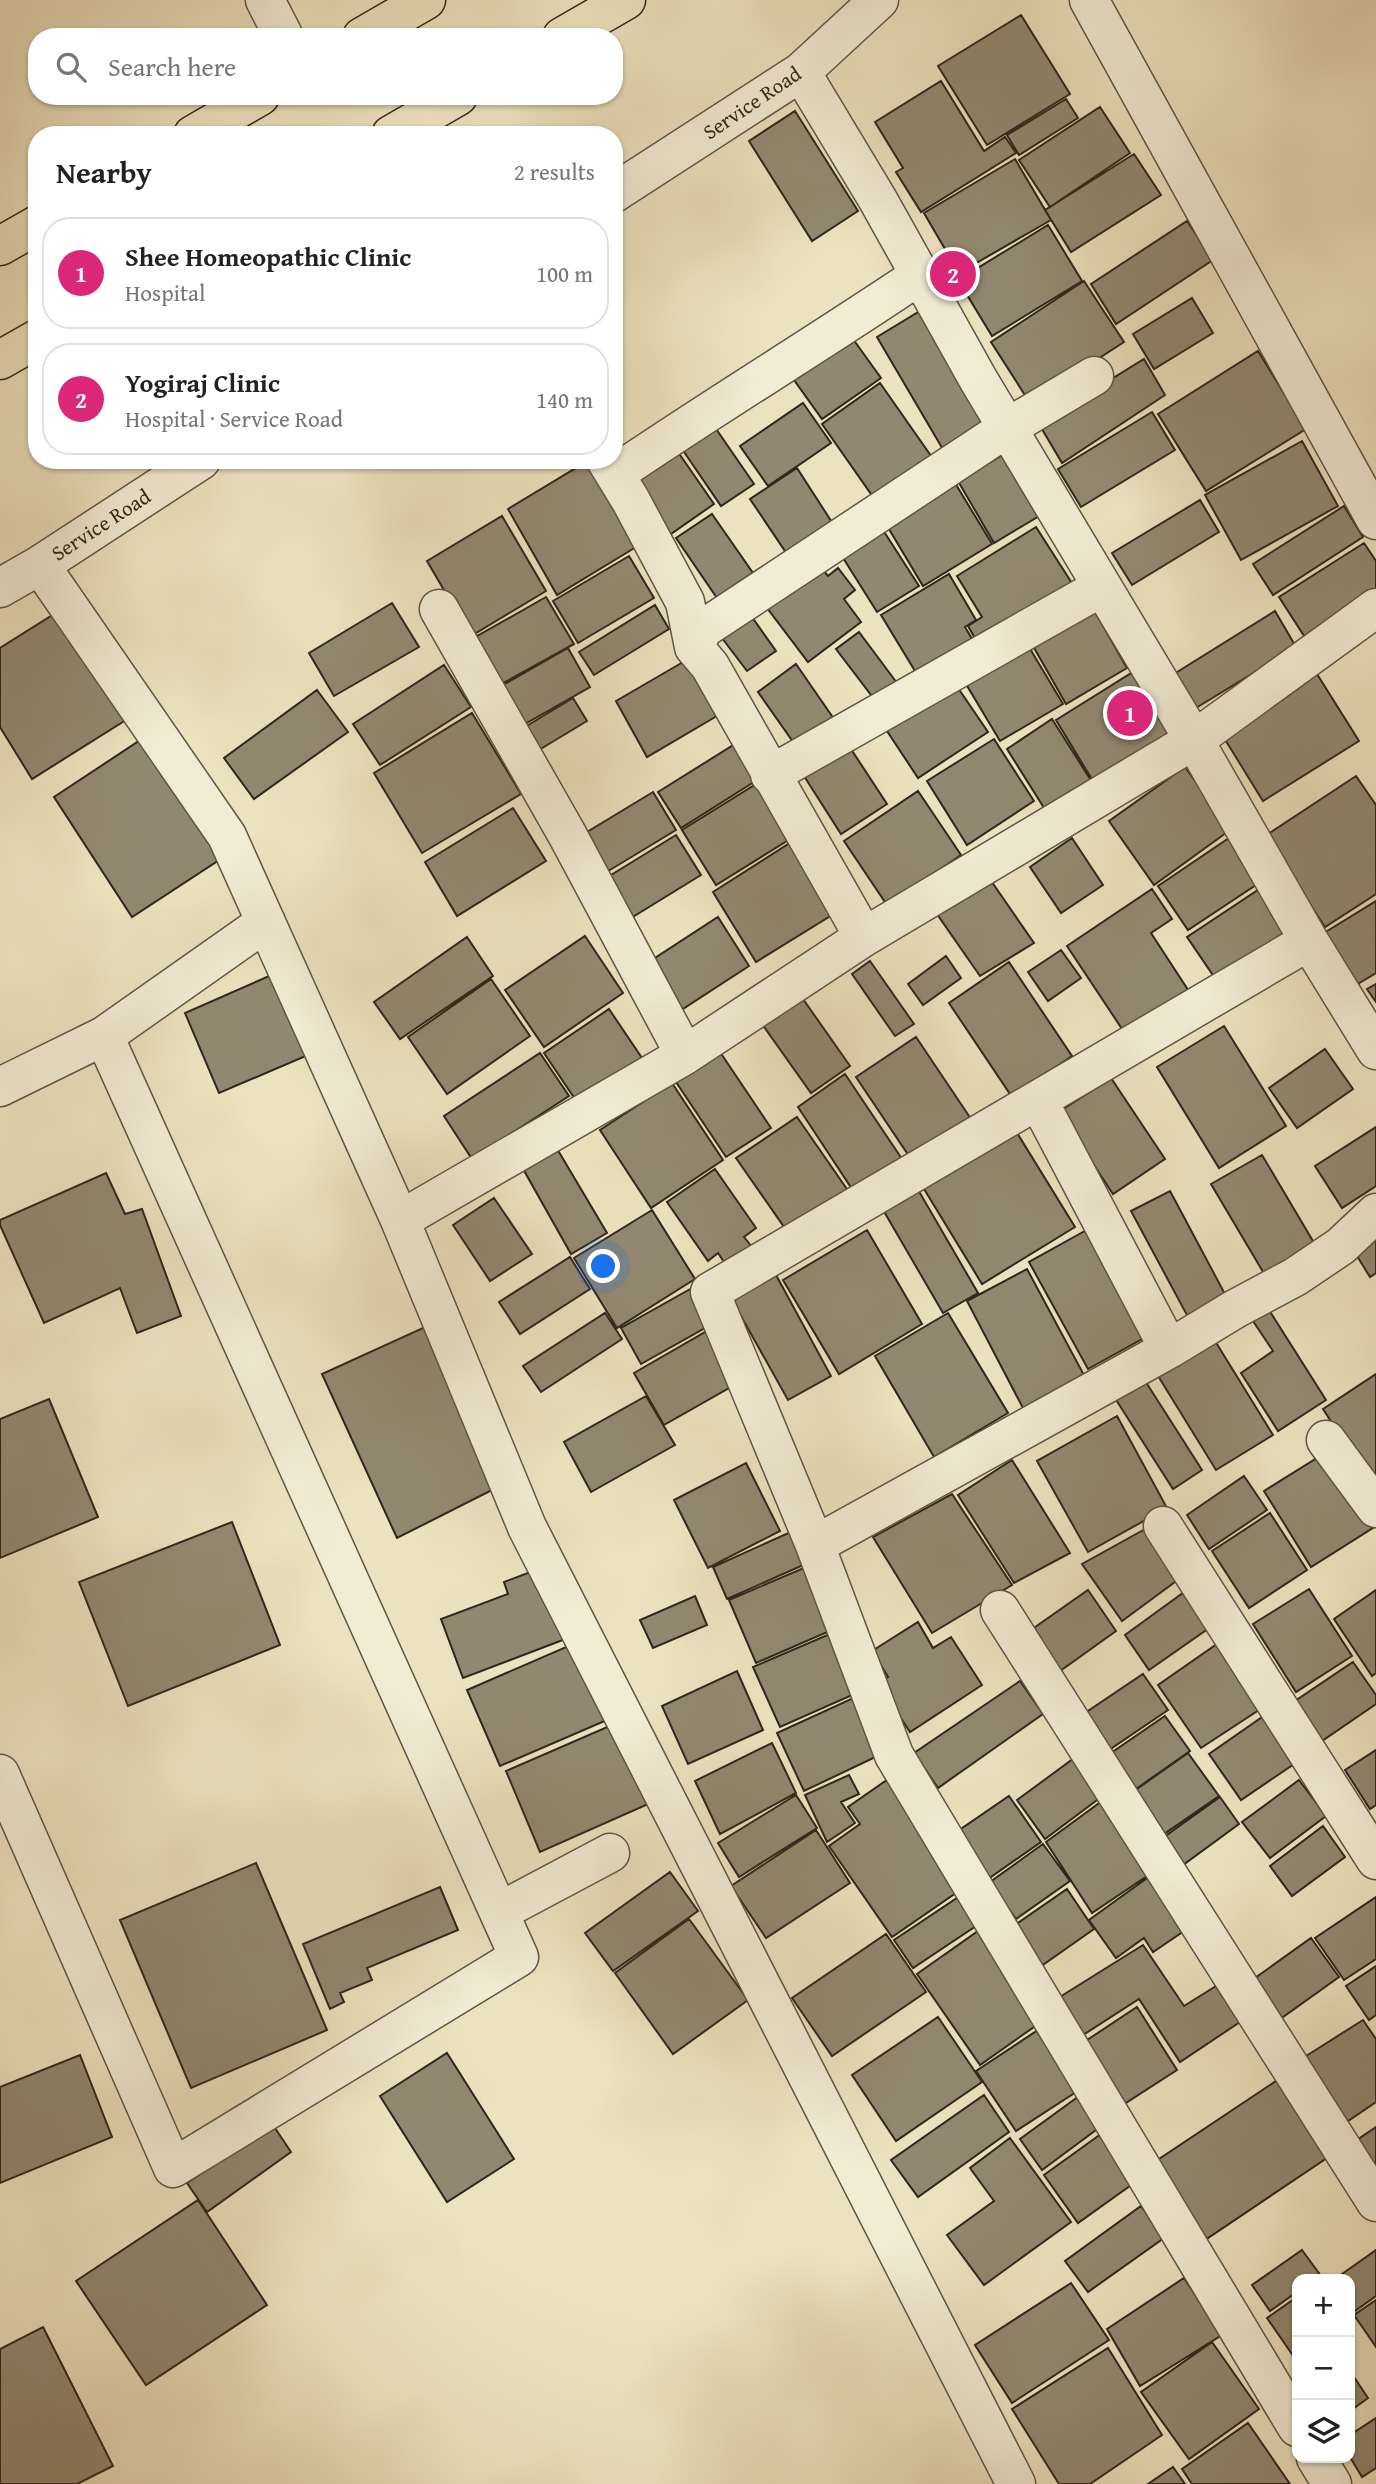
<!DOCTYPE html>
<meta charset="utf-8">
<style>
:root{--surface:#fff;--page:#f6f6f6;--text:#222;--muted:#767676;--line:#e0e0e0;--accent:#db2777}
body{margin:0;font-family:"Gentium Book Plus",serif;background:var(--page);color:var(--text)}
.controls{position:absolute;right:21px;bottom:21px;display:grid;overflow:hidden;border-radius:14px;box-shadow:0 2px 5px #0004}
.controls button{width:63px;height:63px;display:grid;place-items:center;padding:0;border:0;border-bottom:2px solid var(--line);background:var(--surface);color:var(--text);font:35px sans-serif}
.you{position:absolute;left:604px;top:1267px;width:24px;height:24px;margin:-18px;border:5px solid #fff;border-radius:50%;background:#1a73e8;box-shadow:0 0 0 10px #1a73e833}
.badge{display:grid;place-items:center;width:46px;height:46px;border-radius:50%;background:var(--accent);color:#fff;font-size:23px;font-weight:700}
.pin{position:absolute;translate:-50% -50%;border:4px solid #fff;box-shadow:0 2px 7px #0006}
.list{margin:0;padding:0;list-style:none}
h2{display:flex;justify-content:space-between;align-items:center;height:91px;margin:0;padding:0 28px;font-size:30px}
h2 small{font-size:23px;font-weight:400;color:var(--muted)}
.list li{display:grid;grid-template-columns:46px 1fr auto;gap:21px;align-items:center;box-sizing:border-box;height:112px;margin:0 14px 14px;padding:0 14px;border:2px solid var(--line);border-radius:28px}
.list b{display:block;font-size:26px;white-space:nowrap}
.list p{margin:0;font-size:23px;white-space:nowrap;color:var(--muted)}
.list em{font-size:23px;font-style:normal;color:var(--muted)}
.icon{flex:none;width:38px;height:38px;fill:none;stroke:currentColor;stroke-width:2;stroke-linecap:round;stroke-linejoin:round}
.map{position:relative;flex:none;width:1376px;height:2484px;overflow:hidden}
.search{position:absolute;background:var(--surface);box-shadow:0 2px 5px #0004;left:28px;top:28px;width:595px;height:77px;display:flex;align-items:center;gap:18px;box-sizing:border-box;padding:0 24px;border-radius:28px;color:var(--muted);font-size:26px}
.panel{position:absolute;background:var(--surface);box-shadow:0 2px 5px #0004;left:28px;top:126px;width:595px;height:343px;border-radius:28px}
.map>svg:first-child{display:block}
</style>
<div class="map">
<svg width="1376" height="2484" viewBox="0 0 1376 2484">
<rect width="100%" height="100%" fill="#ede2bf"/>
<filter id="stains"><feTurbulence type="fractalNoise" baseFrequency=".00286" numOctaves="4"/><feColorMatrix values="0 0 0 0 .2 0 0 0 0 .09 0 0 0 0 .02 0 0 0 .5 -.17"/></filter>
<radialGradient id="worn" r=".72"><stop offset=".6" stop-color="#630" stop-opacity="0"/><stop offset="1" stop-color="#630" stop-opacity=".3"/></radialGradient>
<!-- building -->
<path fill="#928871" stroke="#30261d" stroke-width="2" d="M 1021,15 L 1070,94 L 987,145 L 938,66 Z
M 941,81 L 984,151 L 1005,137 L 1016,153 L 921,212 L 896,172 L 903,168 L 875,122 Z
M 1066,99 L 1078,118 L 1019,155 L 1007,135 Z
M 1100,107 L 1130,153 L 1050,207 L 1019,160 Z
M 795,111 L 858,211 L 812,241 L 749,141 Z
M 1134,154 L 1161,195 L 1071,252 L 1045,210 Z
M 1015,159 L 1051,220 L 959,273 L 924,213 Z
M 1187,221 L 1213,260 L 1116,324 L 1091,284 Z
M 1048,225 L 1082,281 L 992,336 L 958,280 Z
M 1084,281 L 1124,342 L 1030,403 L 991,342 Z
M 1192,298 L 1213,333 L 1154,369 L 1133,334 Z
M 920,311 L 991,433 L 948,458 L 877,337 Z
M 853,339 L 881,378 L 822,419 L 794,380 Z
M 1258,351 L 1306,429 L 1206,491 L 1158,414 Z
M 1144,359 L 1165,395 L 1062,463 L 1039,424 Z
M 880,383 L 936,463 L 878,504 L 822,424 Z
M 803,403 L 831,443 L 768,486 L 740,446 Z
M 1152,412 L 1175,450 L 1081,507 L 1058,469 Z
M 712,423 L 754,484 L 721,506 L 680,446 Z
M 1302,441 L 1338,506 L 1241,560 L 1205,495 Z
M 678,452 L 714,504 L 668,536 L 632,484 Z
M 1006,453 L 1041,515 L 994,543 L 958,481 Z
M 586,462 L 636,547 L 557,595 L 508,509 Z
M 797,468 L 835,527 L 789,557 L 750,499 Z
M 952,478 L 992,544 L 923,586 L 883,519 Z
M 1200,500 L 1219,532 L 1132,585 L 1112,553 Z
M 1344,506 L 1363,537 L 1273,595 L 1253,564 Z
M 712,514 L 753,573 L 717,598 L 676,538 Z
M 502,516 L 546,591 L 471,636 L 427,561 Z
M 881,527 L 919,586 L 877,612 L 840,553 Z
M 1036,527 L 1075,588 L 980,647 L 968,626 L 982,617 L 957,576 Z
M 1364,543 L 1376,561 L 1376,599 L 1308,642 L 1279,597 Z
M 629,556 L 654,598 L 578,643 L 553,601 Z
M 815,560 L 828,576 L 838,568 L 855,590 L 844,599 L 861,622 L 808,662 L 761,600 Z
M 949,574 L 976,620 L 965,627 L 974,642 L 918,676 L 881,615 Z
M 546,597 L 574,644 L 498,686 L 472,639 Z
M 392,603 L 419,647 L 334,696 L 309,653 Z
M 655,605 L 669,629 L 594,675 L 579,652 Z
M 1094,610 L 1127,668 L 1066,704 L 1033,646 Z
M 59,611 L 126,720 L 32,779 L 0,727 L 0,648 Z
M 1275,611 L 1296,647 L 1196,708 L 1174,674 Z
M 752,617 L 776,651 L 747,671 L 722,638 Z
M 859,632 L 903,691 L 881,708 L 836,649 Z
M 1026,642 L 1063,704 L 1000,741 L 963,679 Z
M 568,648 L 590,687 L 516,729 L 494,690 Z
M 690,658 L 722,713 L 647,757 L 616,701 Z
M 796,664 L 834,719 L 796,746 L 758,692 Z
M 444,665 L 471,707 L 380,765 L 353,724 Z
M 1133,672 L 1170,733 L 1093,781 L 1056,720 Z
M 1317,674 L 1359,741 L 1263,801 L 1221,733 Z
M 956,685 L 988,732 L 918,778 L 887,731 Z
M 317,690 L 348,732 L 254,799 L 224,758 Z
M 573,698 L 587,721 L 529,756 L 515,733 Z
M 472,713 L 521,794 L 422,853 L 374,773 Z
M 1052,719 L 1092,782 L 1046,811 L 1007,749 Z
M 154,731 L 233,851 L 132,917 L 54,797 Z
M 743,739 L 765,775 L 681,828 L 658,792 Z
M 994,739 L 1034,801 L 967,845 L 927,781 Z
M 849,746 L 887,804 L 841,834 L 804,776 Z
M 1185,767 L 1230,830 L 1154,885 L 1109,821 Z
M 1356,776 L 1376,805 L 1376,894 L 1325,927 L 1265,836 Z
M 761,781 L 795,836 L 716,885 L 682,830 Z
M 918,791 L 961,855 L 887,905 L 844,841 Z
M 653,792 L 676,830 L 605,873 L 582,835 Z
M 513,808 L 546,861 L 457,916 L 425,862 Z
M 1235,834 L 1265,879 L 1188,930 L 1158,886 Z
M 676,835 L 701,875 L 623,923 L 598,883 Z
M 1072,838 L 1103,885 L 1061,913 L 1030,867 Z
M 793,841 L 837,912 L 756,962 L 713,892 Z
M 987,875 L 1034,943 L 980,976 L 930,904 Z
M 1267,884 L 1298,931 L 1219,984 L 1187,937 Z
M 1152,889 L 1172,919 L 1151,933 L 1194,999 L 1130,1041 L 1067,946 Z
M 1376,901 L 1376,973 L 1356,985 L 1324,933 Z
M 718,917 L 749,966 L 672,1016 L 641,967 Z
M 585,936 L 623,993 L 544,1047 L 505,990 Z
M 467,937 L 493,976 L 400,1039 L 374,1002 Z
M 1061,950 L 1081,978 L 1048,1001 L 1028,972 Z
M 946,956 L 961,978 L 923,1005 L 908,984 Z
M 870,961 L 914,1024 L 895,1036 L 852,974 Z
M 301,962 L 336,1043 L 219,1093 L 185,1013 Z
M 1009,962 L 1072,1056 L 1012,1097 L 949,1003 Z
M 491,979 L 530,1036 L 447,1094 L 408,1037 Z
M 1376,984 L 1376,1002 L 1367,989 Z
M 796,989 L 850,1066 L 811,1093 L 757,1017 Z
M 609,1009 L 646,1064 L 581,1108 L 544,1053 Z
M 1224,1026 L 1286,1126 L 1219,1168 L 1157,1067 Z
M 916,1037 L 971,1119 L 911,1159 L 856,1077 Z
M 1325,1049 L 1353,1089 L 1297,1128 L 1269,1088 Z
M 720,1052 L 771,1128 L 726,1157 L 676,1082 Z
M 540,1053 L 569,1096 L 472,1159 L 444,1116 Z
M 845,1074 L 902,1159 L 854,1192 L 798,1107 Z
M 1111,1078 L 1165,1159 L 1113,1194 L 1059,1112 Z
M 672,1083 L 723,1160 L 651,1208 L 600,1130 Z
M 797,1117 L 851,1195 L 791,1237 L 736,1158 Z
M 1376,1127 L 1376,1186 L 1342,1208 L 1315,1166 Z
M 1014,1128 L 1075,1227 L 982,1284 L 921,1184 Z
M 556,1147 L 607,1233 L 571,1254 L 522,1167 Z
M 1262,1155 L 1320,1253 L 1269,1282 L 1211,1184 Z
M 715,1169 L 756,1228 L 744,1237 L 752,1247 L 726,1265 L 718,1253 L 708,1261 L 667,1202 Z
M 106,1173 L 125,1214 L 142,1209 L 181,1316 L 137,1333 L 120,1288 L 44,1323 L 0,1225 L 0,1220 Z
M 917,1188 L 978,1293 L 943,1313 L 882,1208 Z
M 1170,1191 L 1226,1296 L 1188,1317 L 1131,1211 Z
M 494,1198 L 532,1254 L 490,1281 L 453,1225 Z
M 652,1210 L 695,1279 L 617,1328 L 574,1258 Z
M 1376,1226 L 1376,1273 L 1370,1277 L 1349,1243 Z
M 1092,1227 L 1151,1334 L 1088,1369 L 1029,1262 Z
M 867,1230 L 922,1324 L 839,1374 L 783,1280 Z
M 570,1257 L 590,1289 L 520,1334 L 499,1302 Z
M 1027,1269 L 1085,1377 L 1024,1410 L 967,1301 Z
M 776,1275 L 831,1376 L 788,1400 L 732,1300 Z
M 692,1288 L 712,1324 L 641,1364 L 621,1328 Z
M 1267,1307 L 1326,1400 L 1278,1431 L 1241,1373 L 1273,1351 L 1251,1318 Z
M 605,1313 L 622,1339 L 541,1392 L 523,1366 Z
M 948,1313 L 1008,1413 L 934,1457 L 875,1356 Z
M 436,1322 L 500,1486 L 397,1538 L 322,1374 Z
M 707,1331 L 736,1384 L 664,1425 L 634,1373 Z
M 1212,1336 L 1273,1435 L 1216,1470 L 1155,1371 Z
M 1376,1374 L 1376,1483 L 1372,1485 L 1323,1409 Z
M 1142,1376 L 1202,1470 L 1173,1489 L 1113,1395 Z
M 646,1396 L 675,1445 L 591,1492 L 564,1442 Z
M 49,1399 L 98,1517 L 0,1558 L 0,1419 Z
M 1117,1416 L 1167,1508 L 1088,1552 L 1037,1461 Z
M 1328,1451 L 1376,1526 L 1311,1567 L 1264,1491 Z
M 1012,1460 L 1070,1553 L 1014,1583 L 958,1495 Z
M 746,1463 L 780,1531 L 708,1568 L 674,1500 Z
M 1244,1476 L 1267,1510 L 1209,1549 L 1187,1515 Z
M 952,1494 L 1012,1585 L 932,1633 L 873,1537 Z
M 1270,1513 L 1307,1570 L 1249,1608 L 1212,1551 Z
M 232,1522 L 280,1645 L 128,1706 L 79,1582 Z
M 1147,1528 L 1183,1576 L 1122,1621 L 1082,1564 Z
M 795,1530 L 810,1562 L 727,1599 L 713,1567 Z
M 806,1567 L 832,1630 L 756,1663 L 729,1600 Z
M 541,1568 L 576,1635 L 463,1678 L 441,1619 L 508,1594 L 504,1582 Z
M 1309,1589 L 1352,1656 L 1296,1692 L 1253,1624 Z
M 1088,1590 L 1116,1631 L 1060,1671 L 1031,1630 Z
M 1187,1590 L 1212,1626 L 1149,1670 L 1125,1635 Z
M 1376,1590 L 1376,1673 L 1372,1676 L 1334,1619 Z
M 695,1596 L 707,1625 L 653,1648 L 640,1620 Z
M 918,1622 L 933,1648 L 951,1637 L 982,1685 L 910,1732 L 878,1683 L 888,1677 L 872,1651 Z
M 832,1633 L 859,1692 L 780,1727 L 753,1667 Z
M 580,1641 L 614,1717 L 500,1766 L 467,1690 Z
M 1217,1644 L 1262,1708 L 1201,1748 L 1158,1685 Z
M 1353,1662 L 1376,1695 L 1376,1704 L 1319,1743 L 1292,1703 Z
M 737,1671 L 763,1730 L 688,1764 L 662,1706 Z
M 1143,1674 L 1168,1710 L 1103,1754 L 1079,1717 Z
M 1020,1681 L 1043,1714 L 938,1788 L 914,1753 Z
M 862,1694 L 888,1751 L 804,1791 L 777,1733 Z
M 1268,1713 L 1300,1760 L 1241,1800 L 1209,1754 Z
M 1165,1716 L 1190,1751 L 1136,1789 L 1111,1753 Z
M 621,1721 L 655,1801 L 540,1852 L 506,1771 Z
M 772,1743 L 796,1793 L 720,1834 L 695,1781 Z
M 1376,1750 L 1376,1805 L 1370,1809 L 1345,1770 Z
M 1188,1753 L 1219,1796 L 1164,1834 L 1134,1791 Z
M 1077,1756 L 1105,1794 L 1045,1839 L 1017,1800 Z
M 849,1775 L 859,1794 L 841,1802 L 855,1823 L 827,1842 L 805,1795 Z
M 894,1775 L 969,1884 L 892,1937 L 829,1846 L 860,1824 L 848,1807 Z
M 1299,1780 L 1326,1816 L 1270,1858 L 1242,1822 Z
M 796,1795 L 817,1828 L 739,1877 L 718,1843 Z
M 1009,1796 L 1041,1842 L 988,1879 L 955,1833 Z
M 1220,1797 L 1239,1824 L 1183,1865 L 1164,1837 Z
M 1102,1801 L 1150,1874 L 1092,1913 L 1046,1842 Z
M 1323,1826 L 1345,1857 L 1292,1896 L 1270,1866 Z
M 816,1830 L 850,1883 L 766,1938 L 731,1886 Z
M 1043,1844 L 1070,1881 L 1016,1919 L 990,1882 Z
M 256,1863 L 327,2030 L 191,2088 L 120,1920 Z
M 670,1872 L 698,1911 L 613,1971 L 585,1933 Z
M 1150,1876 L 1187,1929 L 1153,1952 L 1144,1938 L 1116,1958 L 1089,1920 Z
M 440,1887 L 458,1930 L 367,1968 L 372,1980 L 340,1993 L 344,2002 L 330,2009 L 303,1944 Z
M 1067,1889 L 1094,1929 L 1037,1969 L 1009,1929 Z
M 966,1892 L 985,1920 L 913,1968 L 894,1940 Z
M 1376,1897 L 1376,1959 L 1344,1980 L 1315,1938 Z
M 689,1919 L 748,2000 L 673,2054 L 615,1973 Z
M 988,1924 L 1051,2015 L 980,2065 L 917,1974 Z
M 886,1934 L 926,1992 L 832,2056 L 792,1998 Z
M 1311,1938 L 1339,1977 L 1276,2022 L 1248,1983 Z
M 1143,1945 L 1184,2006 L 1216,1986 L 1240,2022 L 1180,2062 L 1139,1999 L 1080,2037 L 1055,2000 Z
M 1376,1966 L 1376,2015 L 1369,2020 L 1346,1986 Z
M 1137,2007 L 1177,2070 L 1118,2108 L 1078,2046 Z
M 938,2017 L 982,2082 L 896,2141 L 852,2075 Z
M 1363,2020 L 1376,2039 L 1376,2102 L 1345,2123 L 1303,2058 Z
M 1050,2022 L 1090,2083 L 1016,2131 L 976,2071 Z
M 447,2053 L 514,2159 L 447,2202 L 380,2096 Z
M 80,2055 L 112,2137 L 0,2183 L 0,2087 Z
M 1279,2079 L 1330,2156 L 1205,2240 L 1153,2163 Z
M 1082,2094 L 1104,2124 L 1042,2170 L 1020,2139 Z
M 984,2095 L 1009,2132 L 918,2197 L 891,2160 Z
M 273,2125 L 291,2152 L 207,2212 L 187,2183 Z
M 1376,2127 L 1376,2180 L 1351,2144 Z
M 1108,2129 L 1141,2178 L 1078,2223 L 1044,2175 Z
M 1010,2138 L 1071,2222 L 984,2285 L 947,2235 L 994,2201 L 970,2168 Z
M 198,2200 L 267,2305 L 146,2385 L 76,2281 Z
M 1141,2206 L 1164,2238 L 1088,2292 L 1065,2261 Z
M 1302,2250 L 1321,2276 L 1316,2279 L 1297,2279 L 1297,2292 L 1270,2311 L 1252,2285 Z
M 1376,2250 L 1376,2296 L 1352,2313 L 1350,2310 L 1350,2279 L 1335,2279 Z
M 1184,2278 L 1222,2335 L 1140,2386 L 1107,2329 Z
M 1071,2283 L 1109,2340 L 1012,2403 L 975,2345 Z
M 1297,2297 L 1297,2359 L 1296,2360 L 1267,2318 Z
M 1376,2300 L 1376,2347 L 1354,2315 Z
M 43,2327 L 113,2466 L 77,2484 L 0,2484 L 0,2349 Z
M 1212,2342 L 1259,2409 L 1189,2459 L 1141,2392 Z
M 1108,2348 L 1162,2435 L 1090,2484 L 1059,2484 L 1012,2409 Z
M 1350,2371 L 1368,2398 L 1350,2411 Z
M 1376,2418 L 1376,2468 L 1362,2477 L 1350,2457 L 1350,2435 Z
M 1248,2423 L 1290,2484 L 1192,2484 L 1182,2469 Z
M 1173,2467 L 1185,2484 L 1148,2484 Z"/>
<g fill="none" stroke-linecap="round" stroke-linejoin="round">
<!-- minor casing -->
<g stroke="#5f5546" stroke-width="41">
<path id="minor" d="M 265,0 L 284,37
M 1089,0 L 1376,520
M 801,72 L 878,200 L 978,379 L 1194,740 L 1309,941 L 1376,1050
M 614,193 L 801,72 L 879,0
M 606,460 L 631,501 L 685,602 L 694,647
M 615,474 C 715,406 819,343 920,275
M 40,565 L 227,836 L 400,1220 L 527,1527 L 1016,2484
M 0,588 L 40,565 L 201,460
M 439,609 L 568,836 L 685,1055
M 770,775 L 1102,587
M 864,937 L 710,666 L 694,647 L 703,629 L 1007,428 L 1094,376
M 104,1036 L 266,922
M 0,1087 L 104,1036 L 519,1957 L 173,2168 L 0,1774
M 1038,1100 L 1169,1349
M 400,1220 L 685,1055 L 864,937 L 1194,740 L 1376,608
M 1326,1440 L 1376,1508
M 1163,1526 L 1376,1860
M 815,1545 L 1169,1349 L 1235,1309 L 1295,1277 L 1341,1246 L 1376,1213
M 1000,1610 L 1376,2202
M 499,1912 L 610,1853
M 1297,2427 L 894,1755 L 815,1545 L 710,1292 L 1309,941
M 1316,2458 L 1332,2484"/>
</g>
<!-- major casing -->
<g stroke="#30261d" stroke-width="41">
<path id="major" d="M 362,37 L 426,0
M 562,37 L 626,0
M 193,135 L 260,96
M 391,135 L 458,96
M 0,246 L 37,225
M 0,360 L 37,339"/>
</g>
<!-- minor -->
<use href="#minor" stroke="#f3ecd5" stroke-width="38"/>
<!-- major -->
<use href="#major" stroke="#ede2bf" stroke-width="38"/>
</g>
<g text-anchor="middle" stroke-width="7" stroke-linejoin="round" paint-order="stroke">
<!-- street labels -->
<g font-size="21" fill="#30261d" stroke="#f3ecd5">
<text transform="translate(752 103) rotate(-34)" y="7">Service Road</text>
<text transform="translate(101 525) rotate(-33)" y="7">Service Road</text>
</g>
</g>
<rect width="100%" height="100%" filter="url(#stains)"/>
<rect width="100%" height="100%" fill="url(#worn)"/>
</svg>
<div class="controls">
<button>+</button>
<button>−</button>
<button><svg class="icon" aria-label="layers" viewBox="0 0 24 24"><path d="M12 4l9 5-9 5-9-5zM3 14l9 5 9-5"/></svg></button>
</div>
<div class="you"></div>
<div class="pin badge" style="left:1130px;top:713px">1</div>
<div class="pin badge" style="left:953px;top:274px">2</div>
<div class="search"><svg class="icon" aria-label="search" viewBox="0 0 24 24"><circle cx="10" cy="10" r="6"/><path d="M15 15l6 6"/></svg>Search here</div>
<section class="panel">
<h2>Nearby<small>2 results</small></h2>
<ul class="list">
<li><span class="badge">1</span><div><b>Shee Homeopathic Clinic</b><p>Hospital</p></div><em>100 m</em></li>
<li><span class="badge">2</span><div><b>Yogiraj Clinic</b><p>Hospital · Service Road</p></div><em>140 m</em></li>
</ul>
</section>
</div>
